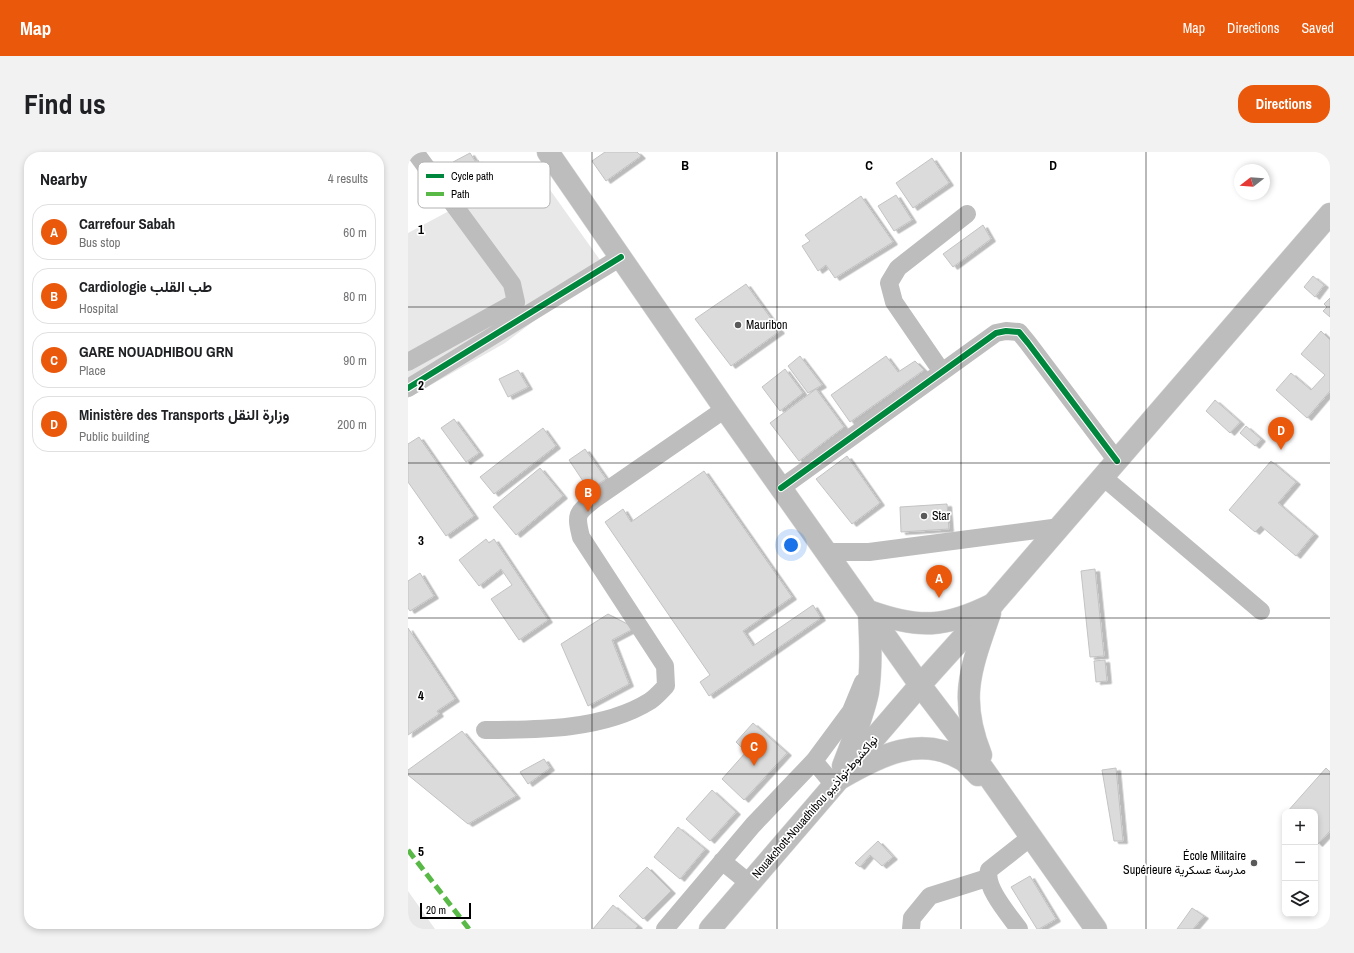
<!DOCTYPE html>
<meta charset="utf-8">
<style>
:root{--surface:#fff;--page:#f2f2f2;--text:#202124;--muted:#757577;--line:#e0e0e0;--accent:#ea580c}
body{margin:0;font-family:"Archivo Narrow",Vazirmatn,sans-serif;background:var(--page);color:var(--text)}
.controls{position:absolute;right:12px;bottom:12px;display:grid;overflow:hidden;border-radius:8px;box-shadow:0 2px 6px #0003}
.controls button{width:36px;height:36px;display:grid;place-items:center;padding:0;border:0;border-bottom:1px solid var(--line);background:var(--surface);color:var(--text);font:20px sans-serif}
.compass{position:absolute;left:826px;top:12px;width:36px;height:36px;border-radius:50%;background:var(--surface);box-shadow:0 2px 6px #0003;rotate:253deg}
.scale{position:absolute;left:12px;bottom:10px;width:51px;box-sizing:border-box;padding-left:4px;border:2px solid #000;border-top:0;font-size:11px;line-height:14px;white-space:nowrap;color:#000;-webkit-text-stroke:3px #fff;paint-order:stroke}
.you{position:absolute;left:383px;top:393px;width:14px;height:14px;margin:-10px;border:3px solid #fff;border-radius:50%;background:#1a73e8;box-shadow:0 0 0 6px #1a73e833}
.badge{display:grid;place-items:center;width:26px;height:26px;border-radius:50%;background:var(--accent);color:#fff;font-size:13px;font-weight:700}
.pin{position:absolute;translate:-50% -33px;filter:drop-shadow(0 1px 2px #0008)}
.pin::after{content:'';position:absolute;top:21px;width:14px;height:12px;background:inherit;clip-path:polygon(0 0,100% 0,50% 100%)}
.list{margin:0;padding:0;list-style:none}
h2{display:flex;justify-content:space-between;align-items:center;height:52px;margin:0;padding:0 16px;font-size:17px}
h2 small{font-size:13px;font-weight:400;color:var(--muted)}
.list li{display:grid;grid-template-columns:26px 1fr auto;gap:12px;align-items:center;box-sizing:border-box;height:56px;margin:0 8px 8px;padding:0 8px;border:1px solid var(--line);border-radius:16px}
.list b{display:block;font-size:15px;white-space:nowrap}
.list p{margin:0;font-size:13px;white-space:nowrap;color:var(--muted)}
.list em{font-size:13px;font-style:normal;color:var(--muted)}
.icon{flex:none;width:22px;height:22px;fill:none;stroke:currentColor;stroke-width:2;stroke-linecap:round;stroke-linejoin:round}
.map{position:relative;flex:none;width:922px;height:777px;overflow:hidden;border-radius:16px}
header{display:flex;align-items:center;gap:24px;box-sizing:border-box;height:56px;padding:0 20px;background:var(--accent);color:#fff}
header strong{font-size:19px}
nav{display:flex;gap:22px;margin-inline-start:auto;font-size:14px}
.intro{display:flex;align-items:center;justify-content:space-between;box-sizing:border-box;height:96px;padding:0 24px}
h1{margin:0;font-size:28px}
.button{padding:10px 18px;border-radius:16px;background:var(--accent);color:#fff;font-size:14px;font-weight:700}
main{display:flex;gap:24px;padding:0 24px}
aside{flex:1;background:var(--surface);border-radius:16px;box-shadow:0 2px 6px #0003}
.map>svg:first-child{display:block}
</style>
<header>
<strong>Map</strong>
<nav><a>Map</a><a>Directions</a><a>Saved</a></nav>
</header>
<div class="intro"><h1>Find us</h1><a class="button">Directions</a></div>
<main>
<aside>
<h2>Nearby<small>4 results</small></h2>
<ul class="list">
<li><span class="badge">A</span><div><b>Carrefour Sabah</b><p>Bus stop</p></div><em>60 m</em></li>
<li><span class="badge">B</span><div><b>Cardiologie طب القلب</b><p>Hospital</p></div><em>80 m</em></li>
<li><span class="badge">C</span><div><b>GARE NOUADHIBOU GRN</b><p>Place</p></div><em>90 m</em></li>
<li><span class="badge">D</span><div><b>Ministère des Transports وزارة النقل</b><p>Public building</p></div><em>200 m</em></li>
</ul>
</aside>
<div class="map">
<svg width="922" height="777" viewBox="0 0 922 777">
<defs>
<filter id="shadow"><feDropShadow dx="4.5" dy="2.5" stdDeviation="0" flood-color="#0004"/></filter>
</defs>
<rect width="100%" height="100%" fill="#fff"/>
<!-- green -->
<path fill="#e8e8e8" d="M 125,14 L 197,115 L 97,191 L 0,246 L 0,81 Z
M 0,739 L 27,777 L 0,777 Z"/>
<!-- building -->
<path fill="#dbdbdb" stroke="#c3c3c3" filter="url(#shadow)" d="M 197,0 L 229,0 L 233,4 L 198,29 L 184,9 Z
M 62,1 L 67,9 L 70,8 L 76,21 L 56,31 L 45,10 Z
M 524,6 L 541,31 L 505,56 L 488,31 Z
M 488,43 L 504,68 L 486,79 L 470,54 Z
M 453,44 L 485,90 L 427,126 L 418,113 L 410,119 L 394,94 L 402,89 L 397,83 Z
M 575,73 L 583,87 L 545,115 L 535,102 Z
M 905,124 L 916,133 L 907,145 L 896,135 Z
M 338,132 L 372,179 L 323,214 L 287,167 Z
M 922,146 L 922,165 L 915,159 L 919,155 L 916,152 Z
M 913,179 L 922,188 L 922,239 L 899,266 L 868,238 L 883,221 L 903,238 L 917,223 L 893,202 Z
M 392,204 L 414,233 L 400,241 L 380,214 Z
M 478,204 L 490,220 L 507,209 L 516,218 L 442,270 L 423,243 Z
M 377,217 L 395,241 L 372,259 L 354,235 Z
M 110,218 L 120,235 L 100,245 L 91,227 Z
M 408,237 L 436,275 L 391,309 L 362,271 Z
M 807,248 L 832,270 L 822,281 L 798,259 Z
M 46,267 L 71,301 L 58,310 L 33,276 Z
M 838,274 L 853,287 L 847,294 L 832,281 Z
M 135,276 L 148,294 L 86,342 L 72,325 Z
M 11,285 L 66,364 L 38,384 L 0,330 L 0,292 Z
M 177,297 L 198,327 L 181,338 L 161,308 Z
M 439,304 L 472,351 L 444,372 L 408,327 Z
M 863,309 L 888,330 L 870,351 L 906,382 L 888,404 L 853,374 L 847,380 L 821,358 Z
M 132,316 L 155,344 L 108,383 L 85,355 Z
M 296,319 L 384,445 L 335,479 L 345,494 L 405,453 L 413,466 L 301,544 L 292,530 L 302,523 L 197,370 L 215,357 L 223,370 Z
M 539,352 L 541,377 L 493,380 L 492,355 Z
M 78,387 L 81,391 L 86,387 L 140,468 L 111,488 L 83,447 L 104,433 L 93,417 L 71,434 L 51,408 Z
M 687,417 L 696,504 L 682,505 L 673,419 Z
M 12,421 L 26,444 L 2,459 L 0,456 L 0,429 Z
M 200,462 L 227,476 L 204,488 L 221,532 L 180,554 L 153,492 Z
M 0,476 L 47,547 L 29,559 L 31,562 L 0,583 Z
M 697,508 L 699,529 L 688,530 L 686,509 Z
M 345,571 L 379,601 L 336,648 L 314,627 L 338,600 L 328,590 Z
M 54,579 L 108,644 L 60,672 L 0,623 L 0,618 Z
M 136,607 L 142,616 L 120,632 L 112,620 Z
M 708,616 L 715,689 L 706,689 L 694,618 Z
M 918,616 L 922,620 L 922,679 L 910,692 L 907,689 L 907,660 L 879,660 Z
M 304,638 L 328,660 L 302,689 L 278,667 Z
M 270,675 L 297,697 L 272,727 L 246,705 Z
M 470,689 L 485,705 L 474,714 L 462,703 L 452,715 L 447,711 Z
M 239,715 L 263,739 L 235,767 L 211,744 Z
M 622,724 L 648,767 L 631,777 L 629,777 L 603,735 Z
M 205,753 L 230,774 L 227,777 L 185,777 Z
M 784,756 L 796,764 L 785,777 L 769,777 Z"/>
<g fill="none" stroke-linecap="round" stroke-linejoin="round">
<!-- major casing -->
<g stroke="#dbdbdb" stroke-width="23">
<path id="major" d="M 573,603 C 550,546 563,516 582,461
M 433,626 C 471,604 512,582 555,608 C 560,612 565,618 570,623
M 688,777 L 566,604 L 512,533 L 585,452 L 922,62"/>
</g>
<!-- highway casing -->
<g stroke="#dbdbdb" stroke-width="23">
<path id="highway" d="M 140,0 L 317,257 L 512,533 L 302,777
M 461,459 C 511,477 537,476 585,452
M 435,614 C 444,590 455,565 460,540 C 464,513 462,486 461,459"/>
</g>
<!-- minor -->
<path stroke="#bdbdbd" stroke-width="18" d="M 0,210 L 108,150 L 104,132 L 7,0
M 534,220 L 486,150 L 481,131 L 490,116 L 559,62
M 0,236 L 213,105
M 695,325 L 853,459
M 373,336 L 588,181 L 598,179 L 611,180 L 620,191 L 709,309
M 418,400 L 461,400 L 652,375
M 77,578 C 129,578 196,578 242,549 C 248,545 253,539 258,534 L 257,514 L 173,385 C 167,361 169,361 188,346 L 317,257
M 406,609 L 426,633
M 314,709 L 341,731
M 257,777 L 345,673 L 406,609 L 443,559 L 455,530
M 503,777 L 504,766 L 522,744 L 579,726
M 611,777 C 601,763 576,735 581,718 L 623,685"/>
<!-- major -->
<use href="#major" stroke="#bdbdbd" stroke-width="22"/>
<!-- highway -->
<use href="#highway" stroke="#bdbdbd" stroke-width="22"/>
<!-- quiet -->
<path stroke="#58b947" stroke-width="5" stroke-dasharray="10 5" stroke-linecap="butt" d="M 0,698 L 61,777"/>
<!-- cycleway casing -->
<g stroke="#fff" stroke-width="8">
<path id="cycleway" d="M 0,236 L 213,105
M 373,336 L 588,181 L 598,179 L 611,180 L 620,191 L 709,309"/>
</g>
<!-- cycleway -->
<use href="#cycleway" stroke="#00873e" stroke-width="6"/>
</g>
<!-- grid -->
<path fill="none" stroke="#000" stroke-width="1" stroke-opacity="0.55" d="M 184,0 L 184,777M 369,0 L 369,777M 553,0 L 553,777M 738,0 L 738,777M 0,155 L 922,155M 0,311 L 922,311M 0,466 L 922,466M 0,622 L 922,622"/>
<!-- markers -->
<g fill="#595959" stroke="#fff" stroke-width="1.5">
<circle cx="330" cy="173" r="4"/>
<circle cx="516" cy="364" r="4"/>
<circle cx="846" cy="711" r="4"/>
</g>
<g text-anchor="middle" stroke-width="3.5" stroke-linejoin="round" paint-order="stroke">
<!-- poi labels -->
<g font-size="12" fill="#000" stroke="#fff" text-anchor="start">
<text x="338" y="177">Mauribon</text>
<text x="524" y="368">Star</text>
<text x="838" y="708" text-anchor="end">École Militaire<tspan x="838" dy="14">Supérieure مدرسة عسكرية</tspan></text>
</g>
<!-- street labels -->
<g font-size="12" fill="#000" stroke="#fff">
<text transform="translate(407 655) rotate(-49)" y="4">Nouakchott-Nouadhibou نواكشوط-نواذيبو</text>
</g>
</g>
<!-- legend -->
<rect x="10" y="10" width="132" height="46" rx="6" fill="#fff" stroke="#b2b2b2" stroke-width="1"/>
<rect x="18" y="22" width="18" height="4" fill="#00873e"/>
<rect x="18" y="40" width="18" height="4" fill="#58b947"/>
<g font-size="11" fill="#000">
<text x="43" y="28">Cycle path</text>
<text x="43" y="46">Path</text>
</g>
<g font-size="13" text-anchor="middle" font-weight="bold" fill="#000" stroke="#fff" stroke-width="3.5" stroke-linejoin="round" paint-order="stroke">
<text x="277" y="18">B</text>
<text x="461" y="18">C</text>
<text x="645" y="18">D</text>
<text x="13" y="82">1</text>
<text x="13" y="238">2</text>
<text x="13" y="393">3</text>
<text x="13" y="548">4</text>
<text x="13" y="704">5</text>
</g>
</svg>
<div class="controls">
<button>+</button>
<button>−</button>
<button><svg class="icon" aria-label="layers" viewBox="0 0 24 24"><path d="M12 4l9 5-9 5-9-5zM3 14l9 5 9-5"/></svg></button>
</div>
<svg class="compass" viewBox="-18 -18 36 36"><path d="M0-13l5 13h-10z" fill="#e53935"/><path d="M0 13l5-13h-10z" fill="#757577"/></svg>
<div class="scale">20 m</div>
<div class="you"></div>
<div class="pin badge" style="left:531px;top:446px">A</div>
<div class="pin badge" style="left:180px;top:360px">B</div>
<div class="pin badge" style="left:346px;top:614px">C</div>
<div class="pin badge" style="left:873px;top:298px">D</div>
</div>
</main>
